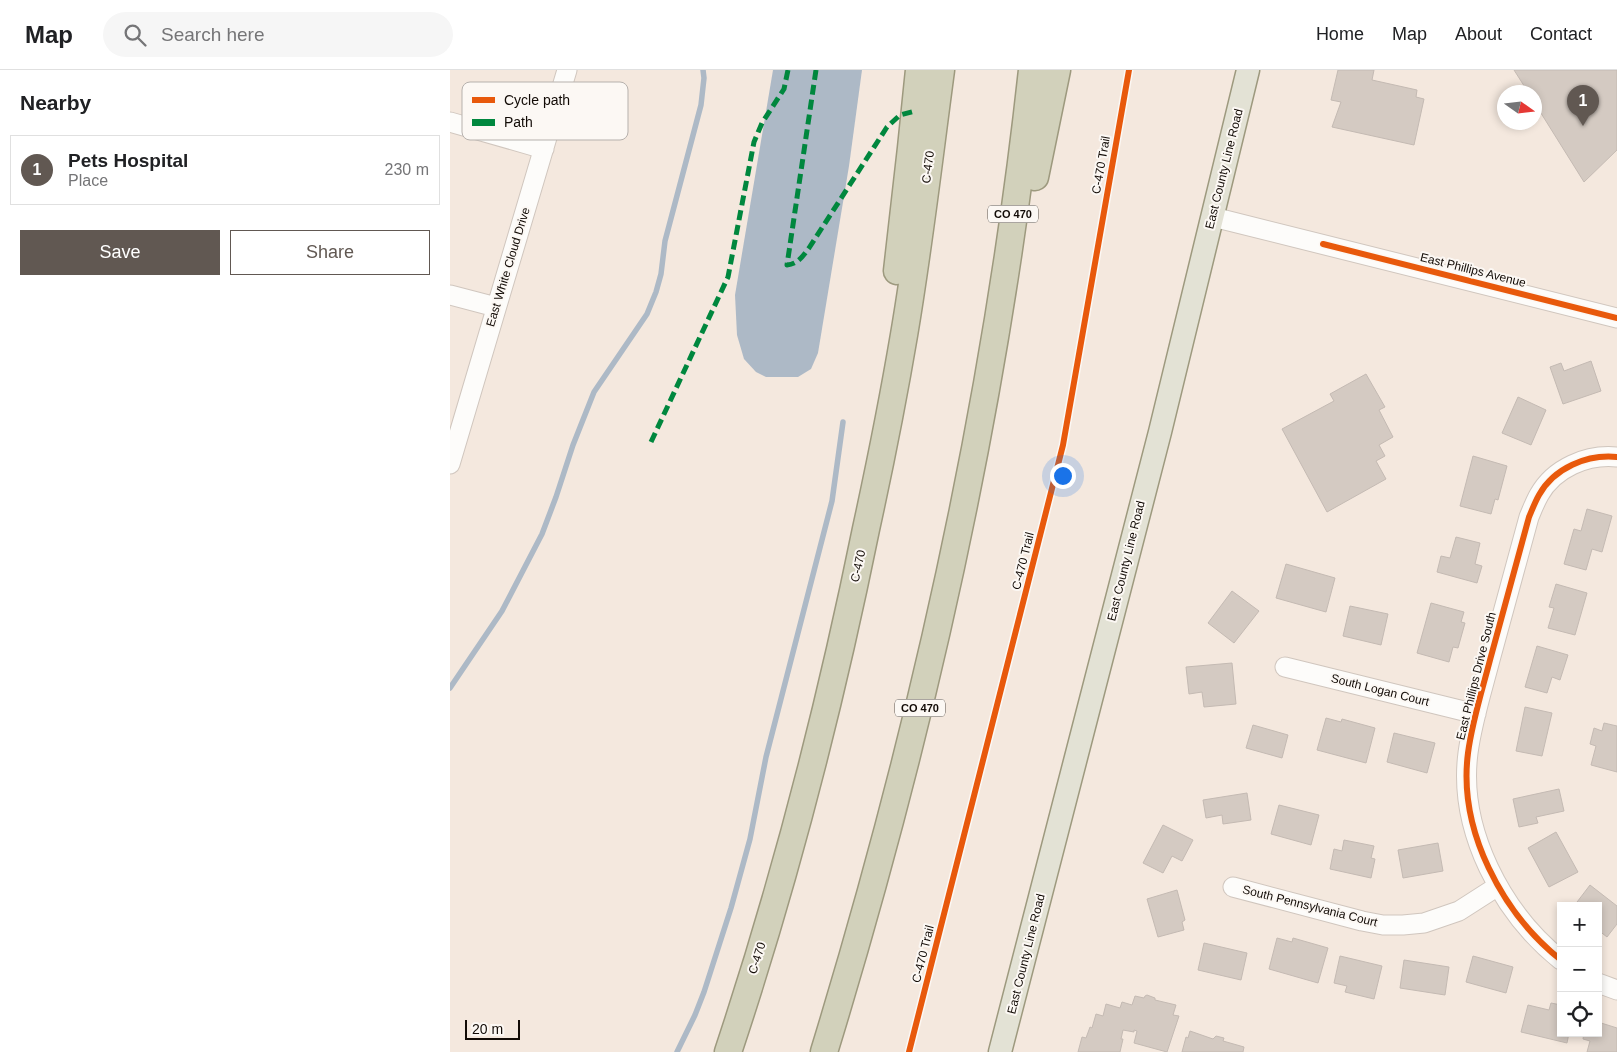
<!DOCTYPE html>
<meta charset="utf-8">
<style>
:root{--surface:#fff;--page:#f6f6f6;--text:#202124;--muted:#757577;--line:#e0e0e0;--accent:#615852}
body{margin:0;font-family:Helvetica,sans-serif;background:var(--page);color:var(--text)}
.controls{position:absolute;right:15px;bottom:15px;display:grid;overflow:hidden;border-radius:0px;box-shadow:0 2px 8px #0003}
.controls button{width:45px;height:45px;display:grid;place-items:center;padding:0;border:0;border-bottom:1px solid var(--line);background:var(--surface);color:var(--text);font:25px sans-serif}
.compass{position:absolute;left:1047px;top:15px;width:45px;height:45px;border-radius:50%;background:var(--surface);box-shadow:0 2px 8px #0003;rotate:104deg}
.scale{position:absolute;left:15px;bottom:12px;width:55px;box-sizing:border-box;padding-left:5px;border:2px solid #120b06;border-top:0;font-size:14px;line-height:18px;white-space:nowrap;color:#120b06;-webkit-text-stroke:4px #fcf8f4;paint-order:stroke}
.you{position:absolute;left:612px;top:405px;width:18px;height:18px;margin:-12px;border:4px solid #fff;border-radius:50%;background:#1a73e8;box-shadow:0 0 0 8px #1a73e833}
.badge{display:grid;place-items:center;width:32px;height:32px;border-radius:50%;background:var(--accent);color:#fff;font-size:16px;font-weight:700}
.pin{position:absolute;translate:-50% -41px;filter:drop-shadow(0 1px 2px #0008)}
.pin::after{content:'';position:absolute;top:26px;width:18px;height:15px;background:inherit;clip-path:polygon(0 0,100% 0,50% 100%)}
.list{margin:0;padding:0;list-style:none}
h2{display:flex;justify-content:space-between;align-items:center;height:65px;margin:0;padding:0 20px;font-size:21px}
h2 small{font-size:16px;font-weight:400;color:var(--muted)}
.list li{display:grid;grid-template-columns:32px 1fr auto;gap:15px;align-items:center;box-sizing:border-box;height:70px;margin:0 10px 10px;padding:0 10px;border:1px solid var(--line);border-radius:0px}
.list b{display:block;font-size:19px;white-space:nowrap}
.list p{margin:0;font-size:16px;white-space:nowrap;color:var(--muted)}
.list em{font-size:16px;font-style:normal;color:var(--muted)}
.actions{display:flex;gap:10px;padding:15px 20px}
.actions a{flex:1;padding:11px 0;border:1px solid var(--accent);border-radius:0px;text-align:center;font-size:18px;color:var(--accent)}
.actions .main{background:var(--accent);color:#fff}
.icon{flex:none;width:28px;height:28px;fill:none;stroke:currentColor;stroke-width:2;stroke-linecap:round;stroke-linejoin:round}
.map{position:relative;flex:none;width:1167px;height:982px;overflow:hidden}
header{display:flex;align-items:center;gap:30px;box-sizing:border-box;height:70px;padding:0 25px;background:var(--surface);border-bottom:1px solid var(--line)}
header strong{font-size:24px}
nav{display:flex;gap:28px;margin-inline-start:auto;font-size:18px}
.search{width:350px;height:45px;background:var(--page);display:flex;align-items:center;gap:12px;box-sizing:border-box;padding:0 18px;border-radius:28px;color:var(--muted);font-size:19px}
main{display:flex}
aside{flex:1;background:var(--surface)}
.map>svg:first-child{display:block}
</style>
<header>
<strong>Map</strong>
<div class="search"><svg class="icon" aria-label="search" viewBox="0 0 24 24"><circle cx="10" cy="10" r="6"/><path d="M15 15l6 6"/></svg>Search here</div>
<nav><a>Home</a><a>Map</a><a>About</a><a>Contact</a></nav>
</header>
<main>
<aside>
<h2>Nearby<small></small></h2>
<ul class="list">
<li><span class="badge">1</span><div><b>Pets Hospital</b><p>Place</p></div><em>230 m</em></li>
</ul>
<div class="actions"><a class="main">Save</a><a>Share</a></div>
</aside>
<div class="map">
<svg width="1167" height="982" viewBox="0 0 1167 982">
<rect width="100%" height="100%" fill="#f4e8de"/>
<!-- water -->
<path fill="#adb9c6" d="M 323,0 L 412,0 L 399,96 L 368,283 L 361,299 L 348,307 L 316,307 L 306,302 L 294,289 L 287,265 L 285,225 Z"/>
<g fill="none" stroke-linecap="round" stroke-linejoin="round">
<!-- stream -->
<path stroke="#adb9c6" stroke-width="5.5" d="M 0,618 L 52,541 L 92,464 L 106,427 L 123,375 L 144,322 L 197,244 L 206,222 L 211,204 L 215,171 L 251,35 L 254,8 L 253,0
M 227,982 L 245,945 L 254,922 L 281,838 L 300,769 L 316,687 L 382,431 L 393,352"/>
</g>
<!-- building -->
<path fill="#d4cac2" stroke="#c4bab3" d="M 888,0 L 924,0 L 922,10 L 967,20 L 966,27 L 974,29 L 964,75 L 882,57 L 891,32 L 881,30 Z
M 1064,0 L 1167,0 L 1167,80 L 1134,112 L 1084,32 L 1084,22 L 1078,22 Z
M 1141,291 L 1151,321 L 1113,334 L 1100,297 L 1111,293 L 1114,301 Z
M 916,304 L 935,337 L 929,340 L 943,367 L 929,375 L 935,386 L 926,391 L 936,409 L 877,442 L 832,359 L 884,331 L 880,324 Z
M 1068,327 L 1096,340 L 1081,375 L 1052,363 Z
M 1023,386 L 1057,396 L 1048,430 L 1045,429 L 1041,444 L 1010,436 Z
M 1137,439 L 1162,446 L 1152,482 L 1142,479 L 1136,500 L 1114,494 L 1124,459 L 1131,461 Z
M 1006,467 L 1030,473 L 1025,494 L 1032,496 L 1027,513 L 987,502 L 991,486 L 1000,488 Z
M 836,494 L 885,508 L 876,542 L 826,528 Z
M 1106,514 L 1137,523 L 1125,565 L 1098,558 L 1104,538 L 1099,537 Z
M 782,521 L 809,541 L 784,573 L 758,553 Z
M 981,533 L 1014,542 L 1011,552 L 1015,553 L 1008,578 L 1003,577 L 999,592 L 967,583 Z
M 900,536 L 938,544 L 931,575 L 893,566 Z
M 1087,576 L 1118,585 L 1110,610 L 1102,607 L 1097,623 L 1075,617 Z
M 782,593 L 786,634 L 754,637 L 752,622 L 739,624 L 736,597 Z
M 1075,637 L 1102,643 L 1092,686 L 1066,681 Z
M 876,648 L 891,652 L 892,649 L 925,658 L 916,693 L 867,680 Z
M 1154,653 L 1167,656 L 1167,702 L 1141,695 L 1146,676 L 1140,674 L 1144,658 L 1152,661 Z
M 803,655 L 838,665 L 832,688 L 796,678 Z
M 944,663 L 985,673 L 977,703 L 937,692 Z
M 1109,719 L 1114,741 L 1086,747 L 1088,753 L 1069,757 L 1063,729 Z
M 797,723 L 801,750 L 773,754 L 772,745 L 756,748 L 753,730 Z
M 829,735 L 869,745 L 861,775 L 821,764 Z
M 713,755 L 743,770 L 732,791 L 722,786 L 713,803 L 693,793 Z
M 1106,762 L 1128,802 L 1099,817 L 1078,778 Z
M 894,770 L 924,776 L 921,788 L 925,789 L 921,808 L 880,799 L 884,779 L 892,781 Z
M 988,773 L 993,801 L 953,808 L 948,780 Z
M 1140,815 L 1167,836 L 1167,854 L 1157,867 L 1148,860 L 1148,836 L 1124,836 Z
M 727,820 L 735,850 L 732,852 L 734,860 L 708,867 L 697,829 Z
M 827,868 L 842,872 L 843,868 L 878,878 L 868,913 L 819,899 Z
M 754,873 L 797,883 L 791,910 L 748,900 Z
M 890,886 L 932,896 L 924,929 L 895,922 L 897,916 L 884,913 Z
M 1023,886 L 1063,897 L 1056,923 L 1016,912 Z
M 954,890 L 999,897 L 995,925 L 950,918 Z
M 697,925 L 705,928 L 705,930 L 726,935 L 723,945 L 729,946 L 717,982 L 684,973 L 687,961 L 684,960 L 684,962 L 673,960 L 671,969 L 673,969 L 670,982 L 628,982 L 632,967 L 636,968 L 640,957 L 642,958 L 646,944 L 653,946 L 656,934 L 670,938 L 672,932 L 682,935 L 685,926 L 694,928 L 695,926 Z
M 1101,933 L 1111,935 L 1111,963 L 1119,963 L 1117,973 L 1071,962 L 1078,935 L 1099,940 Z
M 1148,952 L 1167,958 L 1167,982 L 1137,982 L 1140,971 L 1133,969 L 1134,963 L 1148,963 Z
M 740,961 L 763,969 L 766,966 L 774,968 L 773,971 L 794,977 L 793,982 L 732,982 L 736,967 L 738,968 Z"/>
<g fill="none" stroke-linecap="round" stroke-linejoin="round">
<!-- minor casing -->
<g stroke="#d0c6be" stroke-width="21">
<path id="minor" d="M 0,52 L 94,79
M 763,147 L 1167,248
M 0,225 L 46,237
M 0,394 L 117,0
M 835,597 L 1026,644
M 783,817 L 912,851 L 933,855 L 953,855 L 974,853 L 1009,841 L 1048,816
M 1111,890 C 1052,843 1008,760 1018,683 C 1022,652 1032,621 1040,590 C 1053,543 1066,495 1079,447 C 1082,440 1085,432 1089,425 C 1104,398 1137,384 1167,387
M 1148,913 L 1167,920"/>
</g>
<!-- major casing -->
<g stroke="#9d997e" stroke-width="25">
<path id="major" d="M 550,982 L 710,362 L 798,0"/>
</g>
<!-- highway casing -->
<g stroke="#9d997e" stroke-width="29">
<path id="highway" d="M 585,107 L 607,0
M 447,201 L 461,78 L 469,0
M 278,982 C 335,811 380,636 416,459 C 430,395 443,330 454,265 C 469,177 479,89 491,0
M 374,982 C 472,662 546,333 582,0"/>
</g>
<!-- minor -->
<use href="#minor" stroke="#fdfcfa" stroke-width="19"/>
<!-- major -->
<use href="#major" stroke="#e3e2d5" stroke-width="22"/>
<!-- highway -->
<use href="#highway" stroke="#d2d1bb" stroke-width="26"/>
<!-- quiet -->
<path stroke="#00873e" stroke-width="5" stroke-dasharray="10 5" stroke-linecap="butt" d="M 366,0 L 337,195 C 348,194 353,186 359,178 L 437,57 L 450,45 L 465,41
M 201,372 L 278,207 L 304,72 L 312,53 L 334,19 L 338,0"/>
<!-- cycleway casing -->
<g stroke="#fcf8f4" stroke-width="9">
<path id="cycleway" d="M 873,174 L 1167,248
M 1111,890 C 1052,843 1008,760 1018,683 C 1022,652 1032,621 1040,590 C 1053,543 1066,495 1079,447 C 1082,440 1085,432 1089,425 C 1104,398 1137,384 1167,387
M 459,982 L 613,375 L 679,0"/>
</g>
<!-- cycleway -->
<use href="#cycleway" stroke="#e8590c" stroke-width="6"/>
</g>
<g text-anchor="middle" stroke-width="4" stroke-linejoin="round" paint-order="stroke">
<!-- shield labels -->
<g fill="#fcf8f4" stroke="#58524d" stroke-width="1">
<rect x="538" y="135.5" width="50" height="17" rx="4"/>
<rect x="445" y="629.5" width="50" height="17" rx="4"/>
</g>
<g font-size="11" font-weight="bold" fill="#120b06">
<text x="563" y="148">CO 470</text>
<text x="470" y="642">CO 470</text>
</g>
<!-- street labels -->
<g font-size="12" fill="#120b06" stroke="#fcf8f4">
<text transform="translate(651 95) rotate(-80)" y="4">C-470 Trail</text>
<text transform="translate(478 97) rotate(-83)" y="4">C-470</text>
<text transform="translate(774 99) rotate(-76)" y="4">East County Line Road</text>
<text transform="translate(58 197) rotate(-73)" y="4">East White Cloud Drive</text>
<text transform="translate(1023 200) rotate(14)" y="4">East Phillips Avenue</text>
<text transform="translate(573 491) rotate(-76)" y="4">C-470 Trail</text>
<text transform="translate(676 491) rotate(-76)" y="4">East County Line Road</text>
<text transform="translate(408 496) rotate(-78)" y="4">C-470</text>
<text transform="translate(1026 606) rotate(-76)" y="4">East Phillips Drive South</text>
<text transform="translate(930 620) rotate(14)" y="4">South Logan Court</text>
<text transform="translate(860 836) rotate(14)" y="4">South Pennsylvania Court</text>
<text transform="translate(473 884) rotate(-76)" y="4">C-470 Trail</text>
<text transform="translate(576 884) rotate(-76)" y="4">East County Line Road</text>
<text transform="translate(307 888) rotate(-73)" y="4">C-470</text>
</g>
</g>
<!-- legend -->
<rect x="12" y="12" width="166" height="58" rx="8" fill="#fcf8f4" stroke="#b6b1ad" stroke-width="1"/>
<rect x="22" y="27" width="23" height="6" fill="#e8590c"/>
<rect x="22" y="49" width="23" height="7" fill="#00873e"/>
<g font-size="14" fill="#120b06">
<text x="54" y="35">Cycle path</text>
<text x="54" y="57">Path</text>
</g>
</svg>
<div class="controls">
<button>+</button>
<button>−</button>
<button><svg class="icon" aria-label="locate" viewBox="0 0 24 24"><circle cx="12" cy="12" r="6"/><path d="M12 2v4M12 18v4M2 12h4M18 12h4"/></svg></button>
</div>
<svg class="compass" viewBox="-18 -18 36 36"><path d="M0-13l5 13h-10z" fill="#e53935"/><path d="M0 13l5-13h-10z" fill="#757577"/></svg>
<div class="scale">20 m</div>
<div class="you"></div>
<div class="pin badge" style="left:1133px;top:56px">1</div>
</div>
</main>
